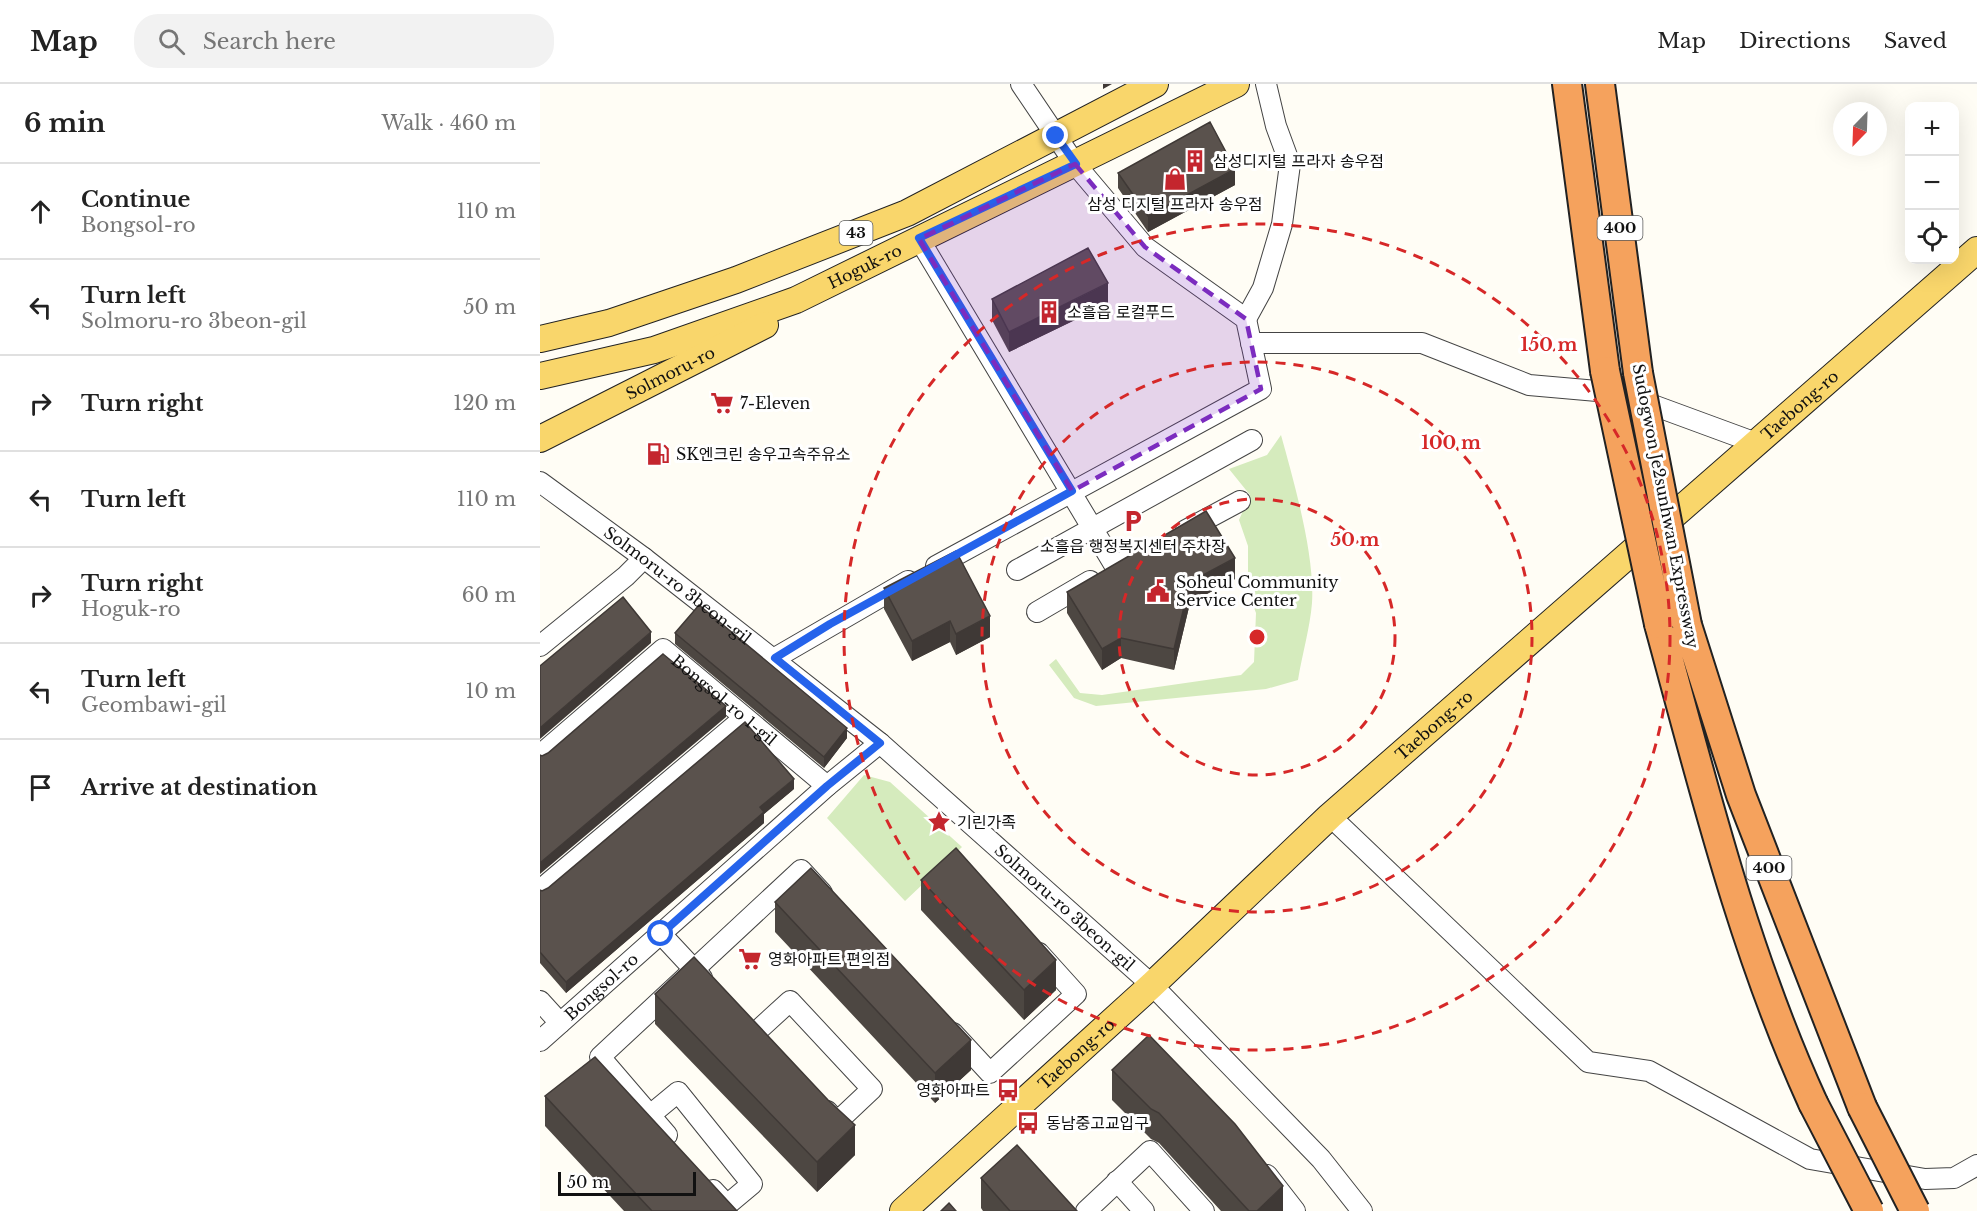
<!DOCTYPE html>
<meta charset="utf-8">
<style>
:root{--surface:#fff;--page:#f2f2f2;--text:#222;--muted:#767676;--line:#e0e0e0}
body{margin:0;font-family:"Libre Baskerville","Noto Sans KR",serif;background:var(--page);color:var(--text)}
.controls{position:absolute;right:18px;top:18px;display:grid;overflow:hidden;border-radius:12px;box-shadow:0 6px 24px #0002}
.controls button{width:54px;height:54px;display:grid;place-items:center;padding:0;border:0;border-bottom:2px solid var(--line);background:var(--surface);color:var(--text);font:30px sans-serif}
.compass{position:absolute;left:1293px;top:18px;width:54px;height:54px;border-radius:50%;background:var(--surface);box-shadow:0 6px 24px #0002;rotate:203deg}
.scale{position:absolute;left:18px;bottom:15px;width:138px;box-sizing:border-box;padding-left:6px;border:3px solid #111;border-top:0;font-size:16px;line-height:21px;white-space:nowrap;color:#111;-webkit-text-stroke:4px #fff;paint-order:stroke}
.stop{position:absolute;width:18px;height:18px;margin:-14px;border:4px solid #2563eb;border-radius:50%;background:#fff}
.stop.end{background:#2563eb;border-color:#fff;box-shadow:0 2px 6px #0008}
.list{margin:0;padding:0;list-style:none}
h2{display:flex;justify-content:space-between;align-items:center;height:78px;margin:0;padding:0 24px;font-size:26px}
h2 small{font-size:20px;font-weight:400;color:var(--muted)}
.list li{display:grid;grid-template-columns:39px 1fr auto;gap:18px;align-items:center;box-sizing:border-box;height:96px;padding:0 24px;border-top:2px solid var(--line)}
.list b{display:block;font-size:22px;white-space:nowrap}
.list p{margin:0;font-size:20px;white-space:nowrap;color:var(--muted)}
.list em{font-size:20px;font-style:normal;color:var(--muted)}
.icon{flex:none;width:33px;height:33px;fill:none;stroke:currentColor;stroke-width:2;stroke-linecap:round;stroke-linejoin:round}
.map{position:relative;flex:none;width:1437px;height:1127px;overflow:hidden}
header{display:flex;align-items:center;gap:36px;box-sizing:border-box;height:84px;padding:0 30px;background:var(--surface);border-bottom:2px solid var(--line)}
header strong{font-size:28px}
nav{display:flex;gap:33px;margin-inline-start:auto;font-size:21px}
.search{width:420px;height:54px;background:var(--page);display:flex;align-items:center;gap:15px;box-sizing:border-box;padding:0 21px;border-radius:24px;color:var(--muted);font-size:22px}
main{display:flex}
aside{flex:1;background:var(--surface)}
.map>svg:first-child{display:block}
</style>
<header>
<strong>Map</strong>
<div class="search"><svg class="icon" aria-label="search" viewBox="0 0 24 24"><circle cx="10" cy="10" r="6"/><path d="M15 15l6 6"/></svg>Search here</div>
<nav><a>Map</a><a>Directions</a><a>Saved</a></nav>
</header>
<main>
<aside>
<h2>6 min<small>Walk · 460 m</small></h2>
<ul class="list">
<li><svg class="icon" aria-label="ahead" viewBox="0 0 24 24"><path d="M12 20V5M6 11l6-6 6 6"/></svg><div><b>Continue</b><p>Bongsol-ro</p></div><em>110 m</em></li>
<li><svg class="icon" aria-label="left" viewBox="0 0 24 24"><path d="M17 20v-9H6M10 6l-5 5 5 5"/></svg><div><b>Turn left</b><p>Solmoru-ro 3beon-gil</p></div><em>50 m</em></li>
<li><svg class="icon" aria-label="right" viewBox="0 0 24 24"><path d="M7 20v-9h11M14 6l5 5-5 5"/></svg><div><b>Turn right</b></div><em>120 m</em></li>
<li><svg class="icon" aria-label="left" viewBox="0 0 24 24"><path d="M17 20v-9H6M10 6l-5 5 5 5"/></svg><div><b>Turn left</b></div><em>110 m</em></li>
<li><svg class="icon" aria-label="right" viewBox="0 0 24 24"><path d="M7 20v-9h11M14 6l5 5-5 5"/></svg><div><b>Turn right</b><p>Hoguk-ro</p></div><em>60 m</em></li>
<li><svg class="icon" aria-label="left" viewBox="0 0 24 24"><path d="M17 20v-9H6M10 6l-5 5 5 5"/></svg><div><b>Turn left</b><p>Geombawi-gil</p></div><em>10 m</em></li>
<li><svg class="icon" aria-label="arrive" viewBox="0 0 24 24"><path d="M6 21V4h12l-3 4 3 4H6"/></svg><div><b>Arrive at destination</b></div></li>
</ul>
</aside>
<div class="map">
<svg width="1437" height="1127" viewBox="0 0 1437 1127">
<rect width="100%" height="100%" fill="#fffdf5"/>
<!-- green -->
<path fill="#d5ebbd" d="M 741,351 C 754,398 775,471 772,519 C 770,544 762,571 758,596 L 726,605 L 556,622 L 534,614 L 509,581 L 516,575 L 540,609 L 562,611 L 701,591 L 714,578 L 716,529 L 708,508 L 708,462 L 699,436 L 710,411 L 689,385 L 727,371 Z
M 324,691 L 350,698 L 422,763 L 365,817 L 287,734 Z"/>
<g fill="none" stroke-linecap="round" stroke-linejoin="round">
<!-- minor casing -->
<g stroke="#444" stroke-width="22">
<g id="minor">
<path d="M 379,155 L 575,482 L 596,472"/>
<path d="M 706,235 L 723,204 L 742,140 L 750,80 L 736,42 L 726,0"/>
<path d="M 711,259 L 882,259 L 989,301 L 1080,309 L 1216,359"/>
<path id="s1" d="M 0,398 L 104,474 L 340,659 L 612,901 L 781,1075 L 822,1127"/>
<path d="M 646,446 L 700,417"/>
<path d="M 396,482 L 721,305 L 706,235 L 605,163 L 535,80 L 481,0"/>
<path d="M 477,486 L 712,356"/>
<path d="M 497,528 L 550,497"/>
<path d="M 0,562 L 86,492 L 104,474"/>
<path d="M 235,574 L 368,497"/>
<path id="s2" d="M 0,671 L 123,565 L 287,702"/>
<path d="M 790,732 L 1048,978 L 1109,987 L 1270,1075 L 1385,1095 L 1414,1094 L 1437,1081"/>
<path d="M 0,806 L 204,634"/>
<path d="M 121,850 L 162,894"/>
<path d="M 0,917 L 20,939"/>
<path d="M 413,949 L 450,989 L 536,910 L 499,869"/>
<path d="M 214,950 L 250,917 L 332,1005 L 297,1038 L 287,1027"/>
<path id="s3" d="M 0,957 L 287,702 L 340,659"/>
<path d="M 109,1032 L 138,1008 L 212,1100 L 187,1121 L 173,1106"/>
<path d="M 127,1051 L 60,973 L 261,786 L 282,809"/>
<path d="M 727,1091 L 755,1127"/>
<path d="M 577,1097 L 604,1127"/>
<path d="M 546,1127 L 610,1067 L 664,1127"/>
</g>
</g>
<!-- major casing -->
<g stroke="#222" stroke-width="28">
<g id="major">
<path d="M 0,255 L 69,239 L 196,196 L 367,129 L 615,0"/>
<path id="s4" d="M 0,292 L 114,266 L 256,216 L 696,0"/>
<path id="s5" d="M 0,355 L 225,241"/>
<path id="s6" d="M 363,1127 L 612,901 L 790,732 L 1437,166"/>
</g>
</g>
<!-- highway casing -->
<g stroke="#222" stroke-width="32">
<path id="highway" d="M 1027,0 L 1065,287
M 1060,0 L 1098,289
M 1119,540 C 1163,701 1203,866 1273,1019
M 1147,541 L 1201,711 L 1322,1023"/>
</g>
<!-- minor -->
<use href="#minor" stroke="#fff" stroke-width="20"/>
<!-- major -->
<use href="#major" stroke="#f9d66b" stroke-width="26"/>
<!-- highway -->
<use href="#highway" stroke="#f5a25d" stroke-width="28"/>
<!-- highway-bridge casing -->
<g stroke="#222" stroke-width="32" stroke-linecap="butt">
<path id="highway-bridge" d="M 1065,287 L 1119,540
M 1098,289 L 1147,541
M 1273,1019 L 1329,1127
M 1322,1023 L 1375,1127"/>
</g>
<!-- highway-bridge -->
<use href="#highway-bridge" stroke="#f5a25d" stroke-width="28"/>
</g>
<!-- wall -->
<path fill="#4d4742" d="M 578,89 L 695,101 L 608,148 L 578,104 Z
M 452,215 L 568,220 L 469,268 L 452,236 Z
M 695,495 L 650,519 L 634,586 L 581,574 L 562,586 L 527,529 L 527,508 Z
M 344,504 L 450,553 L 416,571 L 410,558 L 372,577 L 344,525 Z
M 135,549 L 307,654 L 284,684 L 135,560 Z
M 254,705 L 224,730 L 224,739 L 26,909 L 0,879 L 0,806 L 2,807 Z
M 381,796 L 516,906 L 484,936 L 381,826 Z
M 235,818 L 431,986 L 395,1019 L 235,848 Z
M 115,910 L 315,1071 L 277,1108 L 115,940 Z
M 572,986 L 743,1127 L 681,1127 L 619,1059 L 611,1055 L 572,1016 Z
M 5,1012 L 197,1127 L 84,1127 L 5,1042 Z
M 441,1094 L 537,1127 L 443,1127 L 441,1124 Z"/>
<!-- shaded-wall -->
<path fill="#3f3936" d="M 563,0 L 572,0 L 563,5 Z
M 695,85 L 695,101 L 608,148 L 608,132 Z
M 568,199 L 568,220 L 469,268 L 469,248 Z
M 695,474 L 695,495 L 650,519 L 634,586 L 634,565 L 650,498 Z
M 450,532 L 450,553 L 416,571 L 416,550 Z
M 410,537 L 410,558 L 372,577 L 372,557 Z
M 111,548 L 111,559 L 0,655 L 0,644 Z
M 581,554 L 581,574 L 562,586 L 562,565 Z
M 186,622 L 186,633 L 0,790 L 0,779 Z
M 307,644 L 307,654 L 284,684 L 284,673 Z
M 254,695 L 254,705 L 224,730 L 224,739 L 26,909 L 26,898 L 220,723 Z
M 516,876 L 516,906 L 484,936 L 484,906 Z
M 431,956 L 431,986 L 395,1019 L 395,989 Z
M 315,1041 L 315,1071 L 277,1108 L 277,1078 Z
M 743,1102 L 743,1127 L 717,1127 Z"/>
<!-- building -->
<path fill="#5a524d" stroke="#3f3936" stroke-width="1.5" d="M 670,38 L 695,85 L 608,132 L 578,89 Z
M 548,164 L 568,199 L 469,248 L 452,215 Z
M 666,427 L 695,474 L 650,498 L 634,565 L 581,554 L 562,565 L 527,508 Z
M 416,467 L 450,532 L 416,550 L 410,537 L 372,557 L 344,504 Z
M 83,513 L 111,548 L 0,644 L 0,582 Z
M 159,521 L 307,644 L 284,673 L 135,549 Z
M 123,570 L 186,622 L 0,779 L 0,671 L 2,672 L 8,669 Z
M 205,638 L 254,695 L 220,723 L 224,728 L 26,898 L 0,868 L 0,806 L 2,807 L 8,804 Z
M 416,764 L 516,876 L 484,906 L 381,796 Z
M 271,784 L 431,956 L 395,989 L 235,818 Z
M 154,873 L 288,1016 L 315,1041 L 277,1078 L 115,910 Z
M 609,951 L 695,1040 L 743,1102 L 717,1127 L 709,1127 L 619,1029 L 611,1025 L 572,986 Z
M 55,973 L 197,1127 L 112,1127 L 5,1012 Z
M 477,1061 L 537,1127 L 470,1127 L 441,1094 Z
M 409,1119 L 416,1127 L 401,1127 Z"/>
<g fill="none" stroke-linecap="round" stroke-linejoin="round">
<!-- route -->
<path stroke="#2563eb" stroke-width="8" d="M 121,850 L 287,702 L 340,659 L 235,574 L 290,540 L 532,407 L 379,154 L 536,80 L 516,52"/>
</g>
<!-- marked area -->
<path fill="#7b2cbf" fill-opacity="0.2" stroke="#7b2cbf" stroke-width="4.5" stroke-dasharray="12 8" stroke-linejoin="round" d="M 535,80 L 605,163 L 706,235 L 721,305 L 532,407 L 379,155 Z"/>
<!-- distance rings -->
<g fill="none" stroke="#d62828" stroke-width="3" stroke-dasharray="10 8">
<circle cx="717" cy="553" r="138"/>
<circle cx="717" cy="553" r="275"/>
<circle cx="717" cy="553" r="413"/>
</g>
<!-- icons -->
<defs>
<g id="building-bare" transform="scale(1.8)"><path d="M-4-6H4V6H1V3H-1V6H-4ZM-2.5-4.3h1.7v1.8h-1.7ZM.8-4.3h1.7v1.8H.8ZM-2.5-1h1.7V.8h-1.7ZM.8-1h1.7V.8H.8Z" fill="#c4262e" stroke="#fff" stroke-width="2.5" paint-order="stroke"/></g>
<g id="shop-bare" transform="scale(1.8)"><path d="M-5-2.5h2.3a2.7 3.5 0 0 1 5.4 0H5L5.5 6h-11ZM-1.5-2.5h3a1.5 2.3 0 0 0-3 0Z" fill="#c4262e" stroke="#fff" stroke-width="2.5" paint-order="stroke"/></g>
<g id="supermarket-bare" transform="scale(1.8)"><path d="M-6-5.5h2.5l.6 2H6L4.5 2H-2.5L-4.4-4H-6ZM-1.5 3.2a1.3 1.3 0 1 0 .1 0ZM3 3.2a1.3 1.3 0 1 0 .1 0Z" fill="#c4262e" stroke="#fff" stroke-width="2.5" paint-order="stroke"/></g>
<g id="fuel-bare" transform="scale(1.8)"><path d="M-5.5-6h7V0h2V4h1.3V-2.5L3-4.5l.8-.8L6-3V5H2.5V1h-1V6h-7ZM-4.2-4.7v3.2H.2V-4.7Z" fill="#c4262e" stroke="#fff" stroke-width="2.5" paint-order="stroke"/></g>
<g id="parking-bare" transform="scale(1.8)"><path d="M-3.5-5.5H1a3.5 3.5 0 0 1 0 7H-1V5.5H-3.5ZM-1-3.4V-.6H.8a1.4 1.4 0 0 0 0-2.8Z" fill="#c4262e" stroke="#fff" stroke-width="2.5" paint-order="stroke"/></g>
<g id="civic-bare" transform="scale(1.8)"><path d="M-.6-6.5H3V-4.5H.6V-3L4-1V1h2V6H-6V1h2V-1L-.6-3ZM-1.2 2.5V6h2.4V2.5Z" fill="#c4262e" stroke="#fff" stroke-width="2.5" paint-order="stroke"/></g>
<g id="sight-bare" transform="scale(1.8)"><path d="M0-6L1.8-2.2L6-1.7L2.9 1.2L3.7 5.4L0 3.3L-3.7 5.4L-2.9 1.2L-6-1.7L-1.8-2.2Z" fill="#c4262e" stroke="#fff" stroke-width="2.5" paint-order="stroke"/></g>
<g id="bus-bare" transform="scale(1.8)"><path d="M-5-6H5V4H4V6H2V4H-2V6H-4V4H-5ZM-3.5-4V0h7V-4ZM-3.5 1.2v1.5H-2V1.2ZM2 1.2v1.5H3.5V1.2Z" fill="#c4262e" stroke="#fff" stroke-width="2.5" paint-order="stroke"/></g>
</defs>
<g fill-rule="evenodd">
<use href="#building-bare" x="655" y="77"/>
<use href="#shop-bare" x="635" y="95"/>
<use href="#building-bare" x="509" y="228"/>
<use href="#supermarket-bare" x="182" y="319"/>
<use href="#fuel-bare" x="118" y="370"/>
<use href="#parking-bare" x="593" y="437"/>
<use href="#civic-bare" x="618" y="507"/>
<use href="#sight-bare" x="399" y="738"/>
<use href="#supermarket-bare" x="210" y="875"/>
<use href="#bus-bare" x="468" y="1006"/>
<use href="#bus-bare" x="488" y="1039"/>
</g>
<g text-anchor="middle" stroke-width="6" stroke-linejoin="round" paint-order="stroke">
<!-- shield labels -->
<g fill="#fff" stroke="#585858" stroke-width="1.5">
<rect x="1057.5" y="132" width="45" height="24" rx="4.5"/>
<rect x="299.5" y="137" width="33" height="24" rx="4.5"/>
<rect x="1206.5" y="772" width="45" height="24" rx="4.5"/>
</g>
<g font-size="15" font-weight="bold" fill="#111">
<text x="1080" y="149">400</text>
<text x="316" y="154">43</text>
<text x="1229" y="789">400</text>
</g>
<!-- poi labels -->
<g font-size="16" fill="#111" stroke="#fff" text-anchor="start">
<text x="673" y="83">삼성디지털 프라자 송우점</text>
<text x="635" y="126" text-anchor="middle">삼성 디지털 프라자 송우점</text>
<text x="527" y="234">소흘읍 로컬푸드</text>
<text x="200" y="325">7-Eleven</text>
<text x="136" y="376">SK엔크린 송우고속주유소</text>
<text x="593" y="468" text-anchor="middle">소흘읍 행정복지센터 주차장</text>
<text x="636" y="504">Soheul Community<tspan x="636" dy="18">Service Center</tspan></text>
<text x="417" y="744">기린가족</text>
<text x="228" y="881">영화아파트 편의점</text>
<text x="450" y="1012" text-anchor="end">영화아파트</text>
<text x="506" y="1045">동남중고교입구</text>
</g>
<!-- street labels -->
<g font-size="16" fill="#111" stroke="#fff">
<text dy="6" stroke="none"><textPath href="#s4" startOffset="344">Hoguk-ro</textPath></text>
<text dy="6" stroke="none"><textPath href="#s5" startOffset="146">Solmoru-ro</textPath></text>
<text dy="6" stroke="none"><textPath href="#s6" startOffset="1206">Taebong-ro</textPath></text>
<text transform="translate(1126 422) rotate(79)" y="6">Sudogwon Je2sunhwan Expressway</text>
<text dy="6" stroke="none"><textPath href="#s1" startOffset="172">Solmoru-ro 3beon-gil</textPath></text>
<text dy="6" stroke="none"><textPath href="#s2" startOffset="242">Bongsol-ro 1-gil</textPath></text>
<text dy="6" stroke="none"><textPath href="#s6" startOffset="720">Taebong-ro</textPath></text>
<text dy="6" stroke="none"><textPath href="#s1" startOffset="676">Solmoru-ro 3beon-gil</textPath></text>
<text dy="6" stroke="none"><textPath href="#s3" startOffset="82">Bongsol-ro</textPath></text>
<text dy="6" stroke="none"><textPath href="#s6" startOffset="234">Taebong-ro</textPath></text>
</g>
</g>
<circle cx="717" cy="553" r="9" fill="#d62828" stroke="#fff" stroke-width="3"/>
<g font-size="18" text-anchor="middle" font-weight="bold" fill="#d62828" stroke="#fff" stroke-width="6" stroke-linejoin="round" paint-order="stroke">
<text x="1009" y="267">150 m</text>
<text x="911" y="365">100 m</text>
<text x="815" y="462">50 m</text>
</g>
</svg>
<div class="controls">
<button>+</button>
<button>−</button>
<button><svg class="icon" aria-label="locate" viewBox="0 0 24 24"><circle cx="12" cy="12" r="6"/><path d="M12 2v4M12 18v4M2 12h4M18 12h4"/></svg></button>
</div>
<svg class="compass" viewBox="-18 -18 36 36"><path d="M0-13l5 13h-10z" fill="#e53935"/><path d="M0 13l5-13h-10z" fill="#767676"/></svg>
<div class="scale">50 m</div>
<div class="stop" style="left:121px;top:850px"></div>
<div class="stop end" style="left:516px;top:52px"></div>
</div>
</main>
